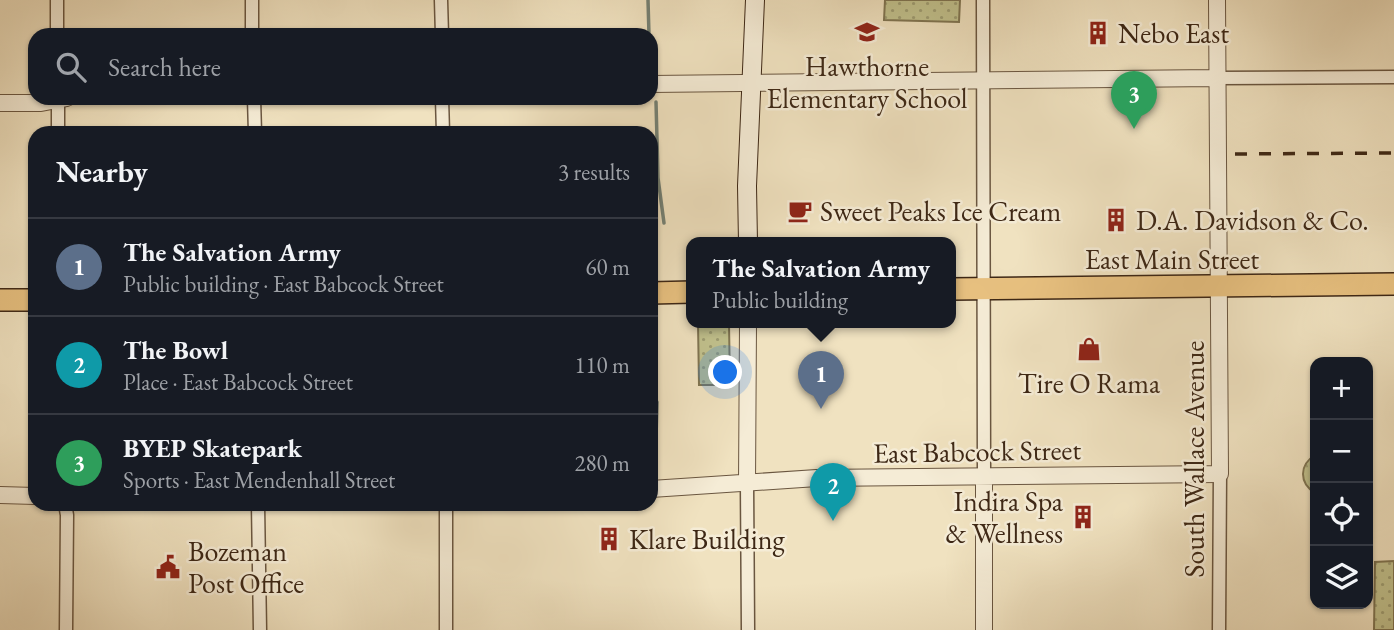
<!DOCTYPE html>
<meta charset="utf-8">
<style>
:root{--surface:#171b24;--page:#242831;--text:#f1f3f6;--muted:#9ea1a6;--line:#363941;--accent:#7c3aed}
body{margin:0;font-family:"EB Garamond",serif;background:var(--page);color:var(--text)}
.controls{position:absolute;right:21px;bottom:21px;display:grid;overflow:hidden;border-radius:14px;box-shadow:0 2px 5px #0004}
.controls button{width:63px;height:63px;display:grid;place-items:center;padding:0;border:0;border-bottom:2px solid var(--line);background:var(--surface);color:var(--text);font:35px sans-serif}
.you{position:absolute;left:726px;top:373px;width:24px;height:24px;margin:-18px;border:5px solid #fff;border-radius:50%;background:#1a73e8;box-shadow:0 0 0 10px #1a73e833}
.badge{display:grid;place-items:center;width:46px;height:46px;border-radius:50%;background:var(--accent);color:#fff;font-size:23px;font-weight:700}
.pin{position:absolute;translate:-50% -58px;filter:drop-shadow(0 2px 4px #0008)}
.pin::after{content:'';position:absolute;top:37px;width:24px;height:21px;background:inherit;clip-path:polygon(0 0,100% 0,50% 100%)}
.popup{position:absolute;left:686px;top:237px;width:270px;height:91px;box-sizing:border-box;display:grid;place-content:center;border-radius:14px;background:var(--surface);filter:drop-shadow(0 2px 5px #0005);font-size:23px;white-space:nowrap;color:var(--muted)}
.popup b{font-size:26px;color:var(--text)}
.popup::after{content:'';position:absolute;left:50%;top:100%;margin-left:-14px;border:14px solid transparent;border-top-color:var(--surface)}
.list{margin:0;padding:0;list-style:none}
h2{display:flex;justify-content:space-between;align-items:center;height:91px;margin:0;padding:0 28px;font-size:30px}
h2 small{font-size:23px;font-weight:400;color:var(--muted)}
.list li{display:grid;grid-template-columns:46px 1fr auto;gap:21px;align-items:center;box-sizing:border-box;height:98px;padding:0 28px;border-top:2px solid var(--line)}
.list b{display:block;font-size:26px;white-space:nowrap}
.list p{margin:0;font-size:23px;white-space:nowrap;color:var(--muted)}
.list em{font-size:23px;font-style:normal;color:var(--muted)}
.icon{flex:none;width:38px;height:38px;fill:none;stroke:currentColor;stroke-width:2;stroke-linecap:round;stroke-linejoin:round}
.map{position:relative;flex:none;width:1394px;height:630px;overflow:hidden}
.search{position:absolute;background:var(--surface);box-shadow:0 2px 5px #0004;left:28px;top:28px;width:630px;height:77px;display:flex;align-items:center;gap:18px;box-sizing:border-box;padding:0 24px;border-radius:21px;color:var(--muted);font-size:26px}
.panel{position:absolute;background:var(--surface);box-shadow:0 2px 5px #0004;left:28px;top:126px;width:630px;height:385px;border-radius:21px}
.map>svg:first-child{display:block}
</style>
<div class="map">
<svg width="1394" height="630" viewBox="0 0 1394 630">
<defs>
<pattern id="grass-tufts" width="24" height="20" patternUnits="userSpaceOnUse" patternTransform="scale(1.75)"><rect width="24" height="20" fill="#c1c18d"/><path d="M3 7l-1-3M5 7V3M7 7l1-3M15 17l-1-3M17 17v-4M19 17l1-3" fill="none" stroke="#9e9d72"/></pattern>
<pattern id="park-dots" width="8" height="8" patternUnits="userSpaceOnUse" patternTransform="scale(1.75)"><rect width="8" height="8" fill="#c1c18d"/><path d="M2 2h.1M6 6h.1" fill="none" stroke="#9e9d72" stroke-width="1.8" stroke-linecap="round"/></pattern>
</defs>
<rect width="100%" height="100%" fill="#f0e2c0"/>
<filter id="stains"><feTurbulence type="fractalNoise" baseFrequency=".00286" numOctaves="4"/><feColorMatrix values="0 0 0 0 .2 0 0 0 0 .09 0 0 0 0 .02 0 0 0 .5 -.17"/></filter>
<radialGradient id="worn" r=".72"><stop offset=".6" stop-color="#630" stop-opacity="0"/><stop offset="1" stop-color="#630" stop-opacity=".3"/></radialGradient>
<!-- grass -->
<path fill="url(#grass-tufts)" stroke="#7f7451" stroke-width="2" d="M 1315,455 L 1315,493 C 1299,483 1299,465 1315,455 Z"/>
<!-- park -->
<path fill="url(#park-dots)" stroke="#7f7451" stroke-width="2" d="M 885,0 L 960,0 L 959,22 L 884,20 Z
M 698,323 L 729,323 L 730,385 L 699,385 Z
M 1394,561 L 1394,630 L 1374,630 L 1375,562 Z"/>
<g fill="none" stroke-linecap="round" stroke-linejoin="round">
<!-- stream -->
<path stroke="#758174" stroke-width="3.5" d="M 648,0 L 649,35
M 656,102 L 658,178 L 664,223
M 655,473 L 657,402"/>
<!-- minor casing -->
<g stroke="#6a5640" stroke-width="15">
<path id="minor" d="M 57,0 L 57,35
M 252,0 L 252,35
M 441,0 L 442,35
M 983,0 L 984,476
M 1216,78 L 1394,77
M 254,98 L 255,133
M 442,98 L 443,133
M 58,133 L 58,98
M 747,483 L 748,630
M 65,504 L 67,515 L 66,630
M 258,504 L 260,630
M 446,630 L 446,504
M 1219,630 L 1220,474"/>
</g>
<!-- tertiary casing -->
<g stroke="#6a5640" stroke-width="18">
<path id="tertiary" d="M 651,84 L 1216,78
M 0,103 L 41,103 L 67,98
M 747,483 L 748,323
M 651,489 L 817,478 L 1220,474 L 1217,0
M 0,495 L 35,496
M 984,630 L 984,476"/>
</g>
<!-- secondary casing -->
<g stroke="#3d2715" stroke-width="20">
<path id="secondary" d="M 748,243 L 747,186 L 755,0"/>
</g>
<!-- trunk casing -->
<g stroke="#3d2715" stroke-width="24">
<path id="trunk" d="M 950,289 L 1394,284
M 651,293 L 692,292
M 0,300 L 35,300"/>
</g>
<!-- minor -->
<use href="#minor" stroke="#f5ecd6" stroke-width="12"/>
<!-- tertiary -->
<use href="#tertiary" stroke="#f5ecd6" stroke-width="16"/>
<!-- secondary -->
<use href="#secondary" stroke="#f5ecd6" stroke-width="18"/>
<!-- trunk -->
<use href="#trunk" stroke="#e8c180" stroke-width="21"/>
<!-- rail -->
<path stroke="#3d2715" stroke-width="3.5" stroke-dasharray="12 12" stroke-linecap="butt" d="M 1235,154 L 1394,153"/>
</g>
<!-- icons -->
<defs>
<g id="school-bare" transform="scale(1.89)"><path d="M0-5L7-2L0 1L-7-2ZM-4 1L0 2.5L4 1V4Q0 6-4 4Z" fill="#8f2418" stroke="#f5ecd6" stroke-width="2.5" paint-order="stroke"/></g>
<g id="building-bare" transform="scale(1.89)"><path d="M-4-6H4V6H1V3H-1V6H-4ZM-2.5-4.3h1.7v1.8h-1.7ZM.8-4.3h1.7v1.8H.8ZM-2.5-1h1.7V.8h-1.7ZM.8-1h1.7V.8H.8Z" fill="#8f2418" stroke="#f5ecd6" stroke-width="2.5" paint-order="stroke"/></g>
<g id="cafe-bare" transform="scale(1.89)"><path d="M-5.5-4.5H6V0H3Q3 3.5 0 3.5H-2.5Q-5.5 3.5-5.5 0ZM3-3.2v2h1.7v-2ZM-6 4.5H4V6H-6Z" fill="#8f2418" stroke="#f5ecd6" stroke-width="2.5" paint-order="stroke"/></g>
<g id="shop-bare" transform="scale(1.89)"><path d="M-5-2.5h2.3a2.7 3.5 0 0 1 5.4 0H5L5.5 6h-11ZM-1.5-2.5h3a1.5 2.3 0 0 0-3 0Z" fill="#8f2418" stroke="#f5ecd6" stroke-width="2.5" paint-order="stroke"/></g>
<g id="civic-bare" transform="scale(1.89)"><path d="M-.6-6.5H3V-4.5H.6V-3L4-1V1h2V6H-6V1h2V-1L-.6-3ZM-1.2 2.5V6h2.4V2.5Z" fill="#8f2418" stroke="#f5ecd6" stroke-width="2.5" paint-order="stroke"/></g>
</defs>
<g fill-rule="evenodd">
<use href="#school-bare" x="867" y="32"/>
<use href="#building-bare" x="1098" y="33"/>
<use href="#cafe-bare" x="800" y="211"/>
<use href="#building-bare" x="1116" y="220"/>
<use href="#shop-bare" x="1089" y="349"/>
<use href="#building-bare" x="1083" y="517"/>
<use href="#building-bare" x="609" y="539"/>
<use href="#civic-bare" x="168" y="567"/>
</g>
<g text-anchor="middle" stroke-width="5" stroke-linejoin="round" paint-order="stroke">
<!-- poi labels -->
<g font-size="28" fill="#3d2715" stroke="#f5ecd6" text-anchor="start">
<text x="1118" y="43">Nebo East</text>
<text x="867" y="76" text-anchor="middle">Hawthorne<tspan x="867" dy="32">Elementary School</tspan></text>
<text x="820" y="221">Sweet Peaks Ice Cream</text>
<text x="1136" y="230">D.A. Davidson &amp; Co.</text>
<text x="1089" y="393" text-anchor="middle">Tire O Rama</text>
<text x="1063" y="511" text-anchor="end">Indira Spa<tspan x="1063" dy="32">&amp; Wellness</tspan></text>
<text x="629" y="549">Klare Building</text>
<text x="188" y="561">Bozeman<tspan x="188" dy="32">Post Office</tspan></text>
</g>
<!-- street labels -->
<g font-size="28" fill="#3d2715" stroke="#f5ecd6">
<text x="1172" y="269">East Main Street</text>
<text transform="translate(977 451) rotate(-1)" y="10">East Babcock Street</text>
<text transform="translate(1194 459) rotate(-90)" y="10">South Wallace Avenue</text>
</g>
</g>
<rect width="100%" height="100%" filter="url(#stains)"/>
<rect width="100%" height="100%" fill="url(#worn)"/>
</svg>
<div class="controls">
<button>+</button>
<button>−</button>
<button><svg class="icon" aria-label="locate" viewBox="0 0 24 24"><circle cx="12" cy="12" r="6"/><path d="M12 2v4M12 18v4M2 12h4M18 12h4"/></svg></button>
<button><svg class="icon" aria-label="layers" viewBox="0 0 24 24"><path d="M12 4l9 5-9 5-9-5zM3 14l9 5 9-5"/></svg></button>
</div>
<div class="you"></div>
<div class="pin badge" style="left:821px;top:409px;background:#5c6f8a">1</div>
<div class="popup"><b>The Salvation Army</b>Public building</div>
<div class="pin badge" style="left:833px;top:521px;background:#0f9aa8">2</div>
<div class="pin badge" style="left:1134px;top:129px;background:#2e9e5b">3</div>
<div class="search"><svg class="icon" aria-label="search" viewBox="0 0 24 24"><circle cx="10" cy="10" r="6"/><path d="M15 15l6 6"/></svg>Search here</div>
<section class="panel">
<h2>Nearby<small>3 results</small></h2>
<ul class="list">
<li><span class="badge" style="background:#5c6f8a">1</span><div><b>The Salvation Army</b><p>Public building · East Babcock Street</p></div><em>60 m</em></li>
<li><span class="badge" style="background:#0f9aa8">2</span><div><b>The Bowl</b><p>Place · East Babcock Street</p></div><em>110 m</em></li>
<li><span class="badge" style="background:#2e9e5b">3</span><div><b>BYEP Skatepark</b><p>Sports · East Mendenhall Street</p></div><em>280 m</em></li>
</ul>
</section>
</div>
